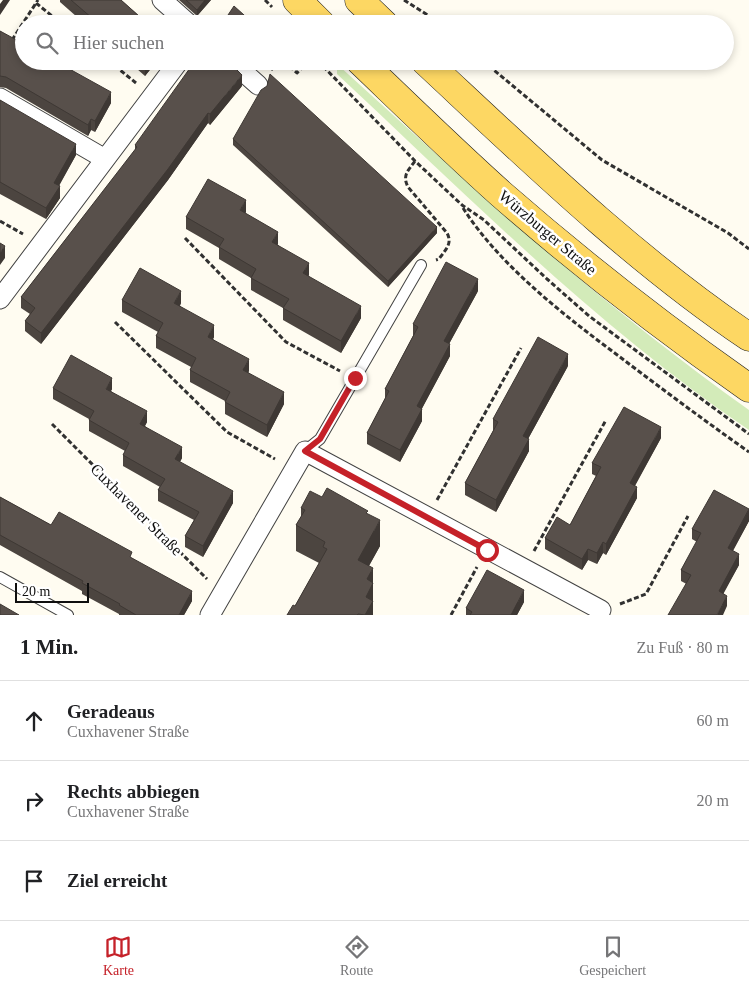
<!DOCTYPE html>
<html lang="de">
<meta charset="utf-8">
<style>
:root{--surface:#fff;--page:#f6f6f6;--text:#202124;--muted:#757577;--line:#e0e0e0;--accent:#c52129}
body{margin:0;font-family:Georgia,serif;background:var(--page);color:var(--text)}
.scale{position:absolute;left:15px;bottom:12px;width:74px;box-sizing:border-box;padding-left:5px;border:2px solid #0f0f0f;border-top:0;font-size:14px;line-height:18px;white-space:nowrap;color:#0f0f0f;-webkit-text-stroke:4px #fff;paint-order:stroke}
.stop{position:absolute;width:15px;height:15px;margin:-11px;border:4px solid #c52129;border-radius:50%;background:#fff}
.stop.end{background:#c52129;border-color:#fff;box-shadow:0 1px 5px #0008}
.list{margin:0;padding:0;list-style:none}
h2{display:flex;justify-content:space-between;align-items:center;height:65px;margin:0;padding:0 20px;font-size:21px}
h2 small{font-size:16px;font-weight:400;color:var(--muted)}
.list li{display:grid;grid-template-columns:32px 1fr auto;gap:15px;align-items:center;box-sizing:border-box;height:80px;padding:0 20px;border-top:1px solid var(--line)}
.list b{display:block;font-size:19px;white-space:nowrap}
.list p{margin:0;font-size:16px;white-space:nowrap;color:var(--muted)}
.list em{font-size:16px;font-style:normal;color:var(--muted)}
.icon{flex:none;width:28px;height:28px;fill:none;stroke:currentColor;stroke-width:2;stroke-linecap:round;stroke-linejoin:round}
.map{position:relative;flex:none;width:749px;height:615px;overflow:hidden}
.search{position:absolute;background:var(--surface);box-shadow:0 2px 8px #0003;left:15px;right:15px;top:15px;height:55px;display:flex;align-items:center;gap:12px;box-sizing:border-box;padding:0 18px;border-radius:28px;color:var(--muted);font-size:19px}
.sheet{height:305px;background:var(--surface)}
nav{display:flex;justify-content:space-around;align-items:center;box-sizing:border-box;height:70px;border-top:1px solid var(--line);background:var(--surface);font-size:14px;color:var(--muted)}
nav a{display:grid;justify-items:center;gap:2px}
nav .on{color:var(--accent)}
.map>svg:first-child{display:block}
</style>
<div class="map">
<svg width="749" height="615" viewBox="0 0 749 615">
<rect width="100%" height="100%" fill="#fffcf1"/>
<!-- green -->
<path fill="#d3ebb9" d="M 337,64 C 470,185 601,305 749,410 L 749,430 C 597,327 471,199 337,74 Z"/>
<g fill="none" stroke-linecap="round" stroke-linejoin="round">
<!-- service casing -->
<g stroke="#424242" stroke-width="12">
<path id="service" d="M 305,451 L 320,439 L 421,265
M 0,577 L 68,615"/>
</g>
<!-- minor casing -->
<g stroke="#424242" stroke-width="21">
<path id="minor" d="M 162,0 L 189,24
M 231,61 L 258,85
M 0,98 L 105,159
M 0,299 L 179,61
M 210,615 L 305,451 L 601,610"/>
</g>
<!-- primary casing -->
<g stroke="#202020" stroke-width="29">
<path id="primary" d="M 297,0 L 321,24
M 359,0 L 384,24
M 360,61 C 407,106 453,151 501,194 C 580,263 663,328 749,388
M 425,61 C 527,156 633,259 749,337"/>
</g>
<!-- path -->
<path stroke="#313131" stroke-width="3" stroke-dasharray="5 2.5" stroke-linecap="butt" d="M 265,0 L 272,7
M 404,0 L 426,14 L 438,24
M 36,3 L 62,24
M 12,40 L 38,0
M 109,61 L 136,83
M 284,61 L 297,73 L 308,61
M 318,61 L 415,161 L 462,205 L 484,220 L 547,279 L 589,316 L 749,434
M 483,61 L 602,160 L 728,233 L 749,249
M 271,70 L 279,61
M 415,161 C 408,171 402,175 408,187 L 447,233 C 453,244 445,250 439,259 L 436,260
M 463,208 C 500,266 565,316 620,357 C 662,389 705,421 749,452
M 0,221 L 23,234
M 185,238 L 286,342 L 340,371
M 115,322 L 227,432 L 275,459
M 52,424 L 207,579
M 437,500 L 521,348
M 534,551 L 606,420
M 620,604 L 646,594 L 688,516
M 451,615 L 477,567"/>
<!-- service -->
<use href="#service" stroke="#fff" stroke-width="10"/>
<!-- minor -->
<use href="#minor" stroke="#fff" stroke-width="19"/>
<!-- primary -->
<use href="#primary" stroke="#fdd763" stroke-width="28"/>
</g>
<!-- wall -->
<path fill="#4c4540" d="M 60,0 L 121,0 L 148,24 L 85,24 L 60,2 Z
M 179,0 L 211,0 L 197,16 Z
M 0,31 L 111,103 L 95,132 L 91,130 L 88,136 L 6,88 L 0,87 Z
M 128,61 L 157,61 L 145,76 Z
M 247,61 L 262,61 L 256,68 Z
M 242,86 L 210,125 L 208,123 L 168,180 L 41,344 L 25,331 L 25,321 L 30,314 L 21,308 L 21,297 L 135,150 L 135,145 Z
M 0,100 L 76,155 L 59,186 L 60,198 L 46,219 L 0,194 Z
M 233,139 L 437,233 L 388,287 L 233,145 Z
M 246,212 L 245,213 L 309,275 L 308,276 L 361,318 L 341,353 L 283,320 L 283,308 L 251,290 L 251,278 L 219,259 L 219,248 L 186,229 L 186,217 Z
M 478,291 L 449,344 L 450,356 L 422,408 L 422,421 L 400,462 L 367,444 L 367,433 L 385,399 L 385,389 L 413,336 L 413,324 Z
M 122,300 L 181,303 L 180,306 L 214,337 L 213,339 L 249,371 L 248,372 L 284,404 L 267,437 L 225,414 L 225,401 L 190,382 L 190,370 L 191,367 L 156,348 L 156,336 L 158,332 L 122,312 Z
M 568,366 L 528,439 L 529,451 L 496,512 L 465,495 L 465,483 L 493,431 L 493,419 Z
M 53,388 L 112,389 L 111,391 L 147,422 L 145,426 L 182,458 L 180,462 L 233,503 L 203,557 L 185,547 L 185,536 L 194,520 L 158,501 L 158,490 L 160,487 L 123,466 L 123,455 L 125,451 L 89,431 L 89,419 L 53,399 Z
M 661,438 L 635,486 L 637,498 L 606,555 L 603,553 L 597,564 L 588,560 L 582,570 L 545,549 L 545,538 L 570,525 L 596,476 L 592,474 L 592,463 Z
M 0,497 L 51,525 L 132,558 L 192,601 L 184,615 L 119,615 L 119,614 L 82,594 L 82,591 L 0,545 Z
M 322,497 L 368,514 L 380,546 L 369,566 L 373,583 L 373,615 L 287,615 L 295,606 L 319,563 L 296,551 L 296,525 L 301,517 L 301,508 Z
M 749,509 L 749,521 L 733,551 L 739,565 L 723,593 L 727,606 L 681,581 L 681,570 L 697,542 L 692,539 L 692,529 Z
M 524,602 L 517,615 L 466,615 L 466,608 Z"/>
<!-- shaded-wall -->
<path fill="#3e3834" d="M 3,0 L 10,0 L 0,15 L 0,4 Z
M 205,0 L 211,0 L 197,16 L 197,10 Z
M 147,61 L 157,61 L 145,76 L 145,64 Z
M 256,61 L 262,61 L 256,68 Z
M 242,75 L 242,86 L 210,125 L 210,114 Z
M 111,92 L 111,103 L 95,132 L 95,121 Z
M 208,113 L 208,123 L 168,180 L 41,344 L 41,333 Z
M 91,119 L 91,130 L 88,136 L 88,125 Z
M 76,144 L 76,155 L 54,194 L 54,183 Z
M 60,186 L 60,198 L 46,219 L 46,208 Z
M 246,200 L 246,212 L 240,222 L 240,210 Z
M 437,227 L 437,233 L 388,287 L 388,281 Z
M 278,232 L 278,244 L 272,254 L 272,242 Z
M 5,246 L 5,258 L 0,265 L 0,253 Z
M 309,263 L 309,275 L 303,285 L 303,273 Z
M 478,279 L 478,291 L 444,353 L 444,341 Z
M 181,291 L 181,303 L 174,315 L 174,303 Z
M 361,306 L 361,318 L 341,353 L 341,341 Z
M 214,325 L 214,337 L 208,349 L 208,337 Z
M 450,344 L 450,356 L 417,418 L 417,406 Z
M 568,354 L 568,366 L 523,448 L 523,436 Z
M 249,359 L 249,371 L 243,382 L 243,370 Z
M 112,378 L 112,389 L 106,400 L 106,389 Z
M 284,392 L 284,404 L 267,437 L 267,425 Z
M 422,409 L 422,421 L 400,462 L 400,450 Z
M 147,411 L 147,422 L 140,435 L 140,424 Z
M 661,427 L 661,438 L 630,494 L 630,483 Z
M 529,439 L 529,451 L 496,512 L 496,500 Z
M 182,447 L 182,458 L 175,470 L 175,459 Z
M 637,487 L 637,498 L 606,555 L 606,544 Z
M 233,491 L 233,503 L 203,557 L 203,546 Z
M 749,510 L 749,521 L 728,559 L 728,548 Z
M 380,520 L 380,546 L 358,585 L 358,560 Z
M 603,542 L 603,553 L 597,564 L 597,553 Z
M 588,549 L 588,560 L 582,570 L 582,559 Z
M 739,554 L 739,565 L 719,602 L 719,591 Z
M 373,568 L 373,615 L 365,615 L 367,579 Z
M 524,590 L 524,602 L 517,615 L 511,615 Z
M 192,591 L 192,601 L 184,615 L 179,615 Z
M 727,596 L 727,606 L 723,615 L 717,615 Z"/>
<!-- building -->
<path fill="#58504b" stroke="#3e3834" d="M 71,0 L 121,0 L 148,24 L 99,24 Z
M 186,0 L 205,0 L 197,10 Z
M 234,6 L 254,24 L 222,24 Z
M 0,31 L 24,44 L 24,61 L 55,61 L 111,92 L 95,121 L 91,119 L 88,125 L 6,77 L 0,76 Z
M 195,61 L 228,61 L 242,75 L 210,114 L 208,113 L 168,169 L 41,333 L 25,321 L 35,308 L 21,297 L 137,147 L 135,145 Z
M 270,74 L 437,227 L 388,281 L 233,139 L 261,90 L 267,86 Z
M 0,100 L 76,144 L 54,183 L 60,186 L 46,208 L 0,182 Z
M 208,179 L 246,200 L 240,210 L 278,232 L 272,242 L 309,263 L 303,273 L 361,306 L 341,341 L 283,308 L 289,299 L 251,278 L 256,269 L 219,247 L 224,239 L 186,217 Z
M 0,243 L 5,246 L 0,253 Z
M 446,262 L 478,279 L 444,341 L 450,344 L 417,406 L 422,409 L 400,450 L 367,433 L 389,391 L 385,389 L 418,327 L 413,324 Z
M 140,268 L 181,291 L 174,303 L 214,325 L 208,337 L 249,359 L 243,370 L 284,392 L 267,425 L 225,402 L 230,392 L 190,370 L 196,358 L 156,336 L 163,323 L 122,300 Z
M 538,337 L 568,354 L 523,436 L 529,439 L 496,500 L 465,483 L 498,422 L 493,419 Z
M 71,355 L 112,378 L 106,389 L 147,411 L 140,424 L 182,447 L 175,459 L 233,491 L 203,546 L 185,536 L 199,512 L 158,490 L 165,479 L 123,455 L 129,443 L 89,420 L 94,411 L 53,388 Z
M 624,407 L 661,427 L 630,483 L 637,487 L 606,544 L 603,542 L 597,553 L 588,549 L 582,559 L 545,538 L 557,517 L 570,525 L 601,467 L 592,463 Z
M 327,488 L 368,511 L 366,513 L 380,520 L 358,560 L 373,568 L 367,579 L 373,583 L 366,597 L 373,601 L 365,615 L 358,614 L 357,615 L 287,615 L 293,605 L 295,606 L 327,549 L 323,547 L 325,542 L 296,525 L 305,510 L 301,508 L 310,491 L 322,497 Z
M 714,490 L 749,509 L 728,548 L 739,554 L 719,591 L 727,596 L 717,615 L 668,615 L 691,575 L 681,570 L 701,533 L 692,529 Z
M 0,497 L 51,525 L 59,512 L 132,552 L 130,557 L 192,591 L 179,615 L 136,615 L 119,605 L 120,604 L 82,583 L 83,581 L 0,535 Z
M 487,570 L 524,590 L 511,615 L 470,615 L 472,612 L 466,608 Z
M 0,604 L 19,615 L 0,615 Z"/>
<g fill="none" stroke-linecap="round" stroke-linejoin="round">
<!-- route -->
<path stroke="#c52129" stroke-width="6" d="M 355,378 L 320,439 L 305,451 L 487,550"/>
</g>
<g text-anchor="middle" stroke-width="5" stroke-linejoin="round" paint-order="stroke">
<!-- street labels -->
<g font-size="16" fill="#0f0f0f" stroke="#fff">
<text transform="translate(548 232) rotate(40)" y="6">Würzburger Straße</text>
<text transform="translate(137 509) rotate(45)" y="6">Cuxhavener Straße</text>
</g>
</g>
</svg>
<div class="scale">20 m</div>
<div class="stop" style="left:487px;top:550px"></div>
<div class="stop end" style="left:355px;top:378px"></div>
<div class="search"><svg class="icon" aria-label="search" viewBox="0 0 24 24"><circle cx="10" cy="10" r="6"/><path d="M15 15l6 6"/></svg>Hier suchen</div>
</div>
<section class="sheet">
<h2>1 Min.<small>Zu Fuß · 80 m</small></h2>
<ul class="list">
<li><svg class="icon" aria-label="ahead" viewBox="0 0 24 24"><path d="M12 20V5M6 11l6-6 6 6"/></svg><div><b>Geradeaus</b><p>Cuxhavener Straße</p></div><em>60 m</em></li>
<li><svg class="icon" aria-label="right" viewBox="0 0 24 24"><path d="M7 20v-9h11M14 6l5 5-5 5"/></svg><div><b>Rechts abbiegen</b><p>Cuxhavener Straße</p></div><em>20 m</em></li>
<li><svg class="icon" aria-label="arrive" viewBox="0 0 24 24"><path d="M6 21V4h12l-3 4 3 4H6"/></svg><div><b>Ziel erreicht</b></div></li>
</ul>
</section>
<nav>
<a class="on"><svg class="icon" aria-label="map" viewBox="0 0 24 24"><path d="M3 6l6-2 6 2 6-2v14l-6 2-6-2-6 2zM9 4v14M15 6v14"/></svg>Karte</a>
<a><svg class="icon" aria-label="directions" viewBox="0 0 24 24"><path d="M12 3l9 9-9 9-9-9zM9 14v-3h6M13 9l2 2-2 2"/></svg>Route</a>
<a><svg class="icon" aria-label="saved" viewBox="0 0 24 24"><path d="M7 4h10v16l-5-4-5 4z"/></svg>Gespeichert</a>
</nav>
